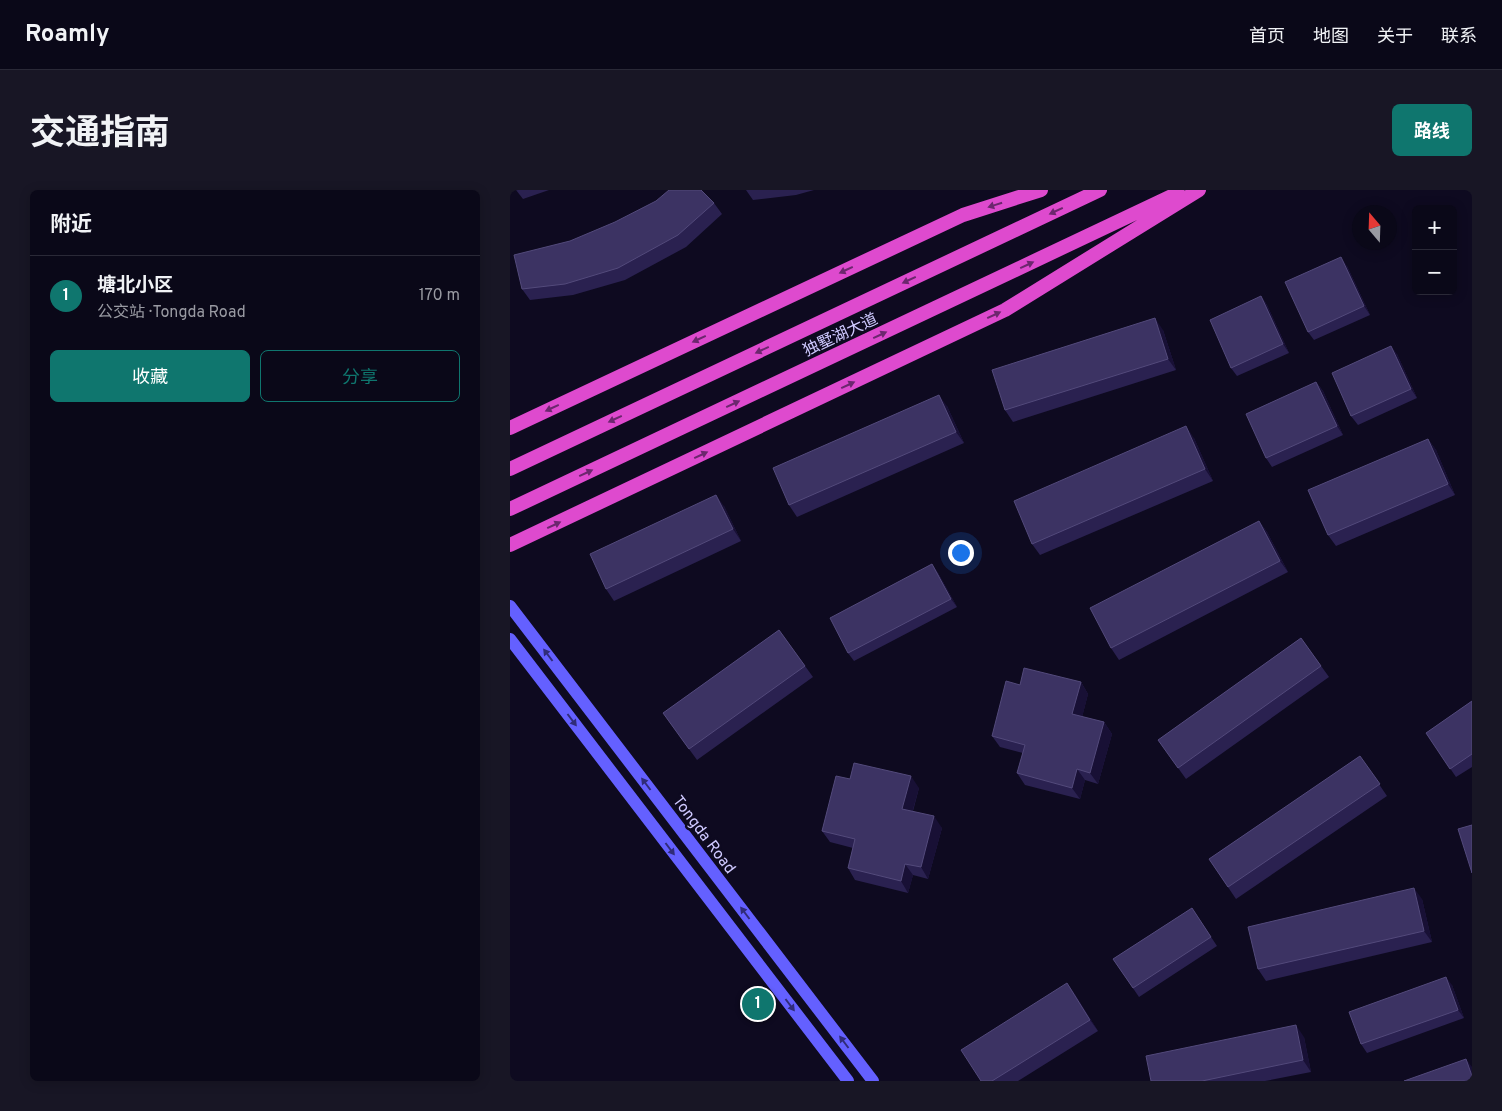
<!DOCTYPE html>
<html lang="zh">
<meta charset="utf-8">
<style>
:root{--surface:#0a0818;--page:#181625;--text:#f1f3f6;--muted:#999aa2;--line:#2a2937;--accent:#0f766e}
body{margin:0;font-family:Overpass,"Noto Sans SC",sans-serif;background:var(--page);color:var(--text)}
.controls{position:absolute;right:15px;top:15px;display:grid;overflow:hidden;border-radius:8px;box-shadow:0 2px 12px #0003}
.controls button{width:45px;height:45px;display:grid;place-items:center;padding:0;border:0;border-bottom:1px solid var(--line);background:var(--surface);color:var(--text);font:25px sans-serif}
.compass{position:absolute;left:842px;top:15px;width:45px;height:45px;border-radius:50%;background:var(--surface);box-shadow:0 2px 12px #0003;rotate:341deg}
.you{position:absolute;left:450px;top:362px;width:18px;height:18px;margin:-12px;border:4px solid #fff;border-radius:50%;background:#1a73e8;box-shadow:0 0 0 8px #1a73e833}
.badge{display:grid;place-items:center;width:32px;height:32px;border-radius:50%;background:var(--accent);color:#fff;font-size:16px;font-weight:700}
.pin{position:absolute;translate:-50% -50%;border:2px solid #fff;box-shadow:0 1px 5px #0006}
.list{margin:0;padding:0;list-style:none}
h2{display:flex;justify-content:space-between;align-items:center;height:65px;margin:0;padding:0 20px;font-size:21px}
h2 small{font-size:16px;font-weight:400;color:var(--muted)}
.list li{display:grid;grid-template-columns:32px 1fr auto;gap:15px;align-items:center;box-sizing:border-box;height:80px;padding:0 20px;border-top:1px solid var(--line)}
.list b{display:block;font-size:19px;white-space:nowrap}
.list p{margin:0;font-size:16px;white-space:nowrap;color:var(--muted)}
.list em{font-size:16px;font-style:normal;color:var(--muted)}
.actions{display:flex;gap:10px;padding:15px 20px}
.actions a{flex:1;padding:11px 0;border:1px solid var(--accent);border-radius:8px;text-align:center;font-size:18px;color:var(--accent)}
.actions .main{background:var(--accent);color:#fff}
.map{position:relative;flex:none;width:962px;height:891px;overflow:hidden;border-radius:8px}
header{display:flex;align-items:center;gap:30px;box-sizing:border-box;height:70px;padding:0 25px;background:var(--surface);border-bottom:1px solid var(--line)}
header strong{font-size:24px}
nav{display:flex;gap:28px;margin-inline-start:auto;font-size:18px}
.intro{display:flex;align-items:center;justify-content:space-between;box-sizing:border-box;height:120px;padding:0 30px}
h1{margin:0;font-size:35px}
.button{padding:12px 22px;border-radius:8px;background:var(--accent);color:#fff;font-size:18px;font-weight:700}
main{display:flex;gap:30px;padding:0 30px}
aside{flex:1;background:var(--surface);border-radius:8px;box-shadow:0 2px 12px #0003}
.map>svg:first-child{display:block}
</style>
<header>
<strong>Roamly</strong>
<nav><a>首页</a><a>地图</a><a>关于</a><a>联系</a></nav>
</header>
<div class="intro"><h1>交通指南</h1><a class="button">路线</a></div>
<main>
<aside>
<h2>附近<small></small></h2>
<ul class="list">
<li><span class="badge">1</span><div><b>塘北小区</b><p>公交站 · Tongda Road</p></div><em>170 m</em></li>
</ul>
<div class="actions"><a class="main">收藏</a><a>分享</a></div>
</aside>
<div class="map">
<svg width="962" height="891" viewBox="0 0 962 891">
<rect width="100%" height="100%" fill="#0e0a20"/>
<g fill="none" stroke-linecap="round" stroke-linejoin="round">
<!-- secondary -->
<path stroke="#6460ff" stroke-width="12" d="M 0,416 L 363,891
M 0,449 L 338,891"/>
<!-- trunk -->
<path stroke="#de4ace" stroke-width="14" d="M 0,238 L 453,25 L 531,0
M 0,279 L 590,0
M 0,319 L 668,3
M 0,355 L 495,120 L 689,0"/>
</g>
<!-- wall -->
<path fill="#2a2150" d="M 6,0 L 39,0 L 13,9 Z
M 236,0 L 304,0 L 286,5 L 243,10 Z
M 204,13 L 212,24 L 176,57 L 115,90 L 63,105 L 20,110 L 12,99 Z
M 837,76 L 860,125 L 804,150 L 798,142 Z
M 751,106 L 757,115 L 779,163 L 727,186 L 721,178 Z
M 653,140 L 666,180 L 503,232 L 495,220 Z
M 887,164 L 907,208 L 848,235 L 841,226 Z
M 806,192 L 813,201 L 833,245 L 762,277 L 756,268 Z
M 437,216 L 454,253 L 287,327 L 279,315 Z
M 684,248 L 703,291 L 530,365 L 522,354 Z
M 918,249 L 926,260 L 945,305 L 826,356 L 818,345 Z
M 214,316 L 231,351 L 104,411 L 96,399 Z
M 749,331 L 757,342 L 778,382 L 609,470 L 601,458 Z
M 422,374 L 428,383 L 447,417 L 344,471 L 338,463 Z
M 269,440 L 303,487 L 187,570 L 153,523 Z
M 791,448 L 819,487 L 676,589 L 648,550 Z
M 571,492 L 578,504 L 572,527 L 594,532 L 602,544 L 588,594 L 575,590 L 570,609 L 515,595 L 507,583 L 513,563 L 490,557 L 482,546 L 510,495 Z
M 962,511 L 962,577 L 946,587 L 916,543 Z
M 850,566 L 877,606 L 726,709 L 699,669 Z
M 340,589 L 409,598 L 403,621 L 432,638 L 418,689 L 403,685 L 398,703 L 345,690 L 338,678 L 343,658 L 320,652 L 312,641 Z
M 912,709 L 922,752 L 756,791 L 748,779 Z
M 682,718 L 707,756 L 629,807 L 603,769 Z
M 557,793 L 588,841 L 508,891 L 471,891 Z
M 942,795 L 954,828 L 857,863 L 851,854 Z
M 794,847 L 801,882 L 755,891 L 641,891 Z"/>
<!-- shaded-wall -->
<path fill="#181035" d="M 831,67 L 837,76 L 860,125 L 854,116 Z
M 751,106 L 757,115 L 779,163 L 773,154 Z
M 645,128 L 653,140 L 666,180 L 658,169 Z
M 881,156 L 887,164 L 907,208 L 901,199 Z
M 806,192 L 813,201 L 833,245 L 827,236 Z
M 429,205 L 437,216 L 454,253 L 446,242 Z
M 676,236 L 684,248 L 703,291 L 695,279 Z
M 918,249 L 926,260 L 945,305 L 938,294 Z
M 206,305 L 214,316 L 231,351 L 223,339 Z
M 749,331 L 757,342 L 778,382 L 770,371 Z
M 422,374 L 428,383 L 447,417 L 441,409 Z
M 571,492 L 578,504 L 570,535 L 562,524 Z
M 594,532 L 602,544 L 588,594 L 580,583 Z
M 567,579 L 575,590 L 570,609 L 562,598 Z
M 401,586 L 409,598 L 400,630 L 392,619 Z
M 424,626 L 432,638 L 418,689 L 411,677 Z
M 395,674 L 403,685 L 398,703 L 391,691 Z
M 904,698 L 912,709 L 922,752 L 914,741 Z
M 936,787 L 942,795 L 954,828 L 948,820 Z
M 557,793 L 565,804 L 588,841 L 580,830 Z
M 786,835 L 794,847 L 801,882 L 793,870 Z
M 956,869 L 962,877 L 962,886 Z"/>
<!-- building -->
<path fill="#3c3363" stroke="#534a7b" d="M 159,0 L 191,0 L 204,13 L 168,45 L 108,78 L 55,94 L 12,99 L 4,65 L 60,51 L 105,32 L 146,11 Z
M 831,67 L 854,116 L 798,142 L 775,92 Z
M 751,106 L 773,154 L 721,178 L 700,130 Z
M 645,128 L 658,169 L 495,220 L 482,180 Z
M 881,156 L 901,199 L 841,226 L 822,183 Z
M 806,192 L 827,236 L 756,268 L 736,224 Z
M 429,205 L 446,242 L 279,315 L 263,278 Z
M 676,236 L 695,279 L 522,354 L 504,311 Z
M 918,249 L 938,294 L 818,345 L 798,300 Z
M 206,305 L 223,339 L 96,399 L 80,364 Z
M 749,331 L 770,371 L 601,458 L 580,418 Z
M 422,374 L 441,409 L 338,463 L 320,428 Z
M 269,440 L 295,476 L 179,559 L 153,523 Z
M 791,448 L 811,476 L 668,578 L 648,550 Z
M 514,478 L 571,492 L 562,524 L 594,532 L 580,583 L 567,579 L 562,598 L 507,583 L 515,555 L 482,546 L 496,491 L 510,495 Z
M 962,511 L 962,564 L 940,579 L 916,543 Z
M 850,566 L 870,594 L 718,697 L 699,669 Z
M 344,573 L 401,586 L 392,619 L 424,626 L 411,677 L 395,674 L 391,691 L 338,678 L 345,649 L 312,641 L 326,586 L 340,589 Z
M 962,635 L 962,683 L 948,639 Z
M 904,698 L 914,741 L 748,779 L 738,737 Z
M 682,718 L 701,747 L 623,798 L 603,769 Z
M 936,787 L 948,820 L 851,854 L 839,822 Z
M 557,793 L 580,830 L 482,891 L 471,891 L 451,860 Z
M 786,835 L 793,870 L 692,891 L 641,891 L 636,866 Z
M 956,869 L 962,886 L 962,891 L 894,891 Z"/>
<!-- one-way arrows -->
<defs><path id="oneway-solid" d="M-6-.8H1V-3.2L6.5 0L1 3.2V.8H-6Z" transform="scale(1.25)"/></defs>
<g fill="#6c276e">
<use href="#oneway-solid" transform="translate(485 15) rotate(162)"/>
<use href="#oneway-solid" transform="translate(546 21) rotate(155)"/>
<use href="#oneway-solid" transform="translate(517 75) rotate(-25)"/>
<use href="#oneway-solid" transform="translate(336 80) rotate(155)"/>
<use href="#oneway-solid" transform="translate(399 90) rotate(155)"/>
<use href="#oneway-solid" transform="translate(484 125) rotate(-25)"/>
<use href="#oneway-solid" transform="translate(370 145) rotate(-25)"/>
<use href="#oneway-solid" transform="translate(189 149) rotate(155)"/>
<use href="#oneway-solid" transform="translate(252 160) rotate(155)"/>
<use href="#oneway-solid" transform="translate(338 195) rotate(-25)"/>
<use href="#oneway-solid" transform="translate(223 214) rotate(-25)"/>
<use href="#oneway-solid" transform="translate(42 218) rotate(155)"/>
<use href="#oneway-solid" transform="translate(105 229) rotate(155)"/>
<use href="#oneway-solid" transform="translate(191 265) rotate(-25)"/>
<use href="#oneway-solid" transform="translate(76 283) rotate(-25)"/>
<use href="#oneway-solid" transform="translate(44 335) rotate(-25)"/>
</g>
<g fill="#302c79">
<use href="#oneway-solid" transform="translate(38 465) rotate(-127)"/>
<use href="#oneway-solid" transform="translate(62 530) rotate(53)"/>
<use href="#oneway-solid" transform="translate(136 594) rotate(-127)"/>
<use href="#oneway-solid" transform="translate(160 659) rotate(53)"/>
<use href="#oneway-solid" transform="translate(235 723) rotate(-127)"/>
<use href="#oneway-solid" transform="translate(280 815) rotate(53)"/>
<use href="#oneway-solid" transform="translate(334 852) rotate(-127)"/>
</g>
<g text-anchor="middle" stroke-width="5" stroke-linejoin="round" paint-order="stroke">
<!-- street labels -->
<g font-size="16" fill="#cfc9ff" stroke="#0e0a20">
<text transform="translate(330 144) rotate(-25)" y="6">独墅湖大道</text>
<text transform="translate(195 644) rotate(53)" y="6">Tongda Road</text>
</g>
</g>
</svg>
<div class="controls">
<button>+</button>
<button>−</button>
</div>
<svg class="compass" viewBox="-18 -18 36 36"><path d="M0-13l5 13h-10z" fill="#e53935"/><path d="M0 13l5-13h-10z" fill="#999aa2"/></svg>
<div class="you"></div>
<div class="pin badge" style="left:248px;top:814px">1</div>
</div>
</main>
